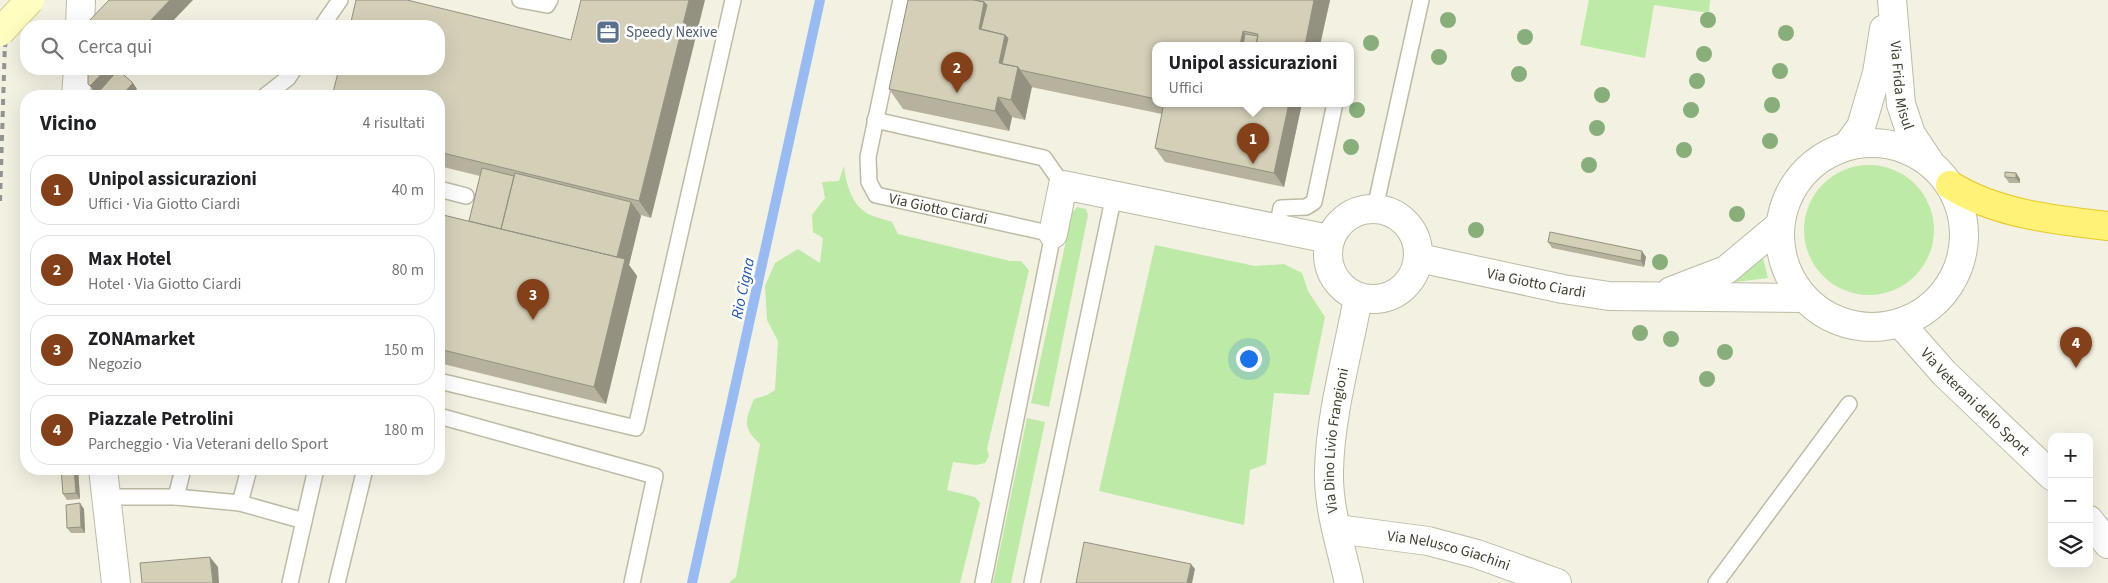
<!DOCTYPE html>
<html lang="it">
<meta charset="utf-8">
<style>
:root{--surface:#fff;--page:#f6f6f6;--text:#202124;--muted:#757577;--line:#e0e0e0;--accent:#844019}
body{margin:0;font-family:"Source Sans 3",sans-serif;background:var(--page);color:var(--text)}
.controls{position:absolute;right:15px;bottom:15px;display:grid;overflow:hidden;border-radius:10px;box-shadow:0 5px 20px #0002}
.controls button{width:45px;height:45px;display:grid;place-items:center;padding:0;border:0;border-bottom:1px solid var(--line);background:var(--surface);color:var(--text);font:25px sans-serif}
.you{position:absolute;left:1248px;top:358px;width:18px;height:18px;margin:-12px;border:4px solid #fff;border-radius:50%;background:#1a73e8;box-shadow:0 0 0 8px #1a73e833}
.badge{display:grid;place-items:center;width:32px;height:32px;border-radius:50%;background:var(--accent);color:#fff;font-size:16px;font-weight:700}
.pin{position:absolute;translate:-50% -41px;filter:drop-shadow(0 1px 2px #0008)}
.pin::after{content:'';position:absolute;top:26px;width:18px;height:15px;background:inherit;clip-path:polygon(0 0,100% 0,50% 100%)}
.popup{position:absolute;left:1152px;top:42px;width:202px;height:65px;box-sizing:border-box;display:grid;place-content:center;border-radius:10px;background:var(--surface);filter:drop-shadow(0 1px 4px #0005);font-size:16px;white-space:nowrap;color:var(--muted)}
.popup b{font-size:19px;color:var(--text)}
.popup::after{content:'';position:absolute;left:50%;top:100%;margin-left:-10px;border:10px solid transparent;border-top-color:var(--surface)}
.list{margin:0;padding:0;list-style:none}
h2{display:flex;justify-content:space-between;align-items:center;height:65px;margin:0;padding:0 20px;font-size:21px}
h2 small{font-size:16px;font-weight:400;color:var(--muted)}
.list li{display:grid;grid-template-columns:32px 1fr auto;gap:15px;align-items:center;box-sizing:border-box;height:70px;margin:0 10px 10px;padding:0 10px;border:1px solid var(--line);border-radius:20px}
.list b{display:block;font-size:19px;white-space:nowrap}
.list p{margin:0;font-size:16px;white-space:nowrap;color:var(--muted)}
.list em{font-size:16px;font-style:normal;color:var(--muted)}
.icon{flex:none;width:28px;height:28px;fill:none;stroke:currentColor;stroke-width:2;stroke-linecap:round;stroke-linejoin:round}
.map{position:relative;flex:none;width:2108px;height:583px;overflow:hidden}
.search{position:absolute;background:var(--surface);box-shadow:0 5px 20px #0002;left:20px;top:20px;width:425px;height:55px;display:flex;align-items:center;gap:12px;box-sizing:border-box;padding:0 18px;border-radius:20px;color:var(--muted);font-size:19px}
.panel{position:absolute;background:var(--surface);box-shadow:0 5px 20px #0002;left:20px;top:90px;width:425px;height:385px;border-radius:20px}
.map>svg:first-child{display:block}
</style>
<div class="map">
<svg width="2108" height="583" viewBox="0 0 2108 583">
<rect width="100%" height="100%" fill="#f2f1e2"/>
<!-- green -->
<path fill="#bdeaa7" d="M 1589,0 L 1710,0 L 1709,13 L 1654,5 L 1645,58 L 1580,45 Z
M1804 230a65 65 0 1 1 130 0a65 65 0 1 1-130 0Z
M 844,166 C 846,183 851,202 865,212 C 872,217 884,219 892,222 L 898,234 L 1010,261 L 1021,261 L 1029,270 L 987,449 L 989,456 L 985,463 L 976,465 L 953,462 L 947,490 L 975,497 L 980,503 L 960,583 L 728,583 L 736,577 L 760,444 C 742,427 745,421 754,399 L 767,395 L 775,390 L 778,341 L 767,320 L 765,286 L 775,263 L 798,249 L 820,263 L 823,238 L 813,232 L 812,215 L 825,198 L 822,182 L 839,181 Z
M 1077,207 L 1086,209 L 1088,215 L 1049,407 L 1031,403 L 1072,213 Z
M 1155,245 L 1255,266 L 1284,264 L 1302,273 L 1308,291 L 1325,317 L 1309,395 L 1274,393 L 1266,464 L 1250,470 L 1244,525 L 1099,491 Z
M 1762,254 L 1768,278 L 1728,283 Z
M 1027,418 L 1045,422 L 1011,583 L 993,583 Z"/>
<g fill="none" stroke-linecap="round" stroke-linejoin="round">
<!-- stream -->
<path stroke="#99bbf4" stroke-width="10" d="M 692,583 L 820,0"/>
<!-- service casing -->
<g stroke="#bebba4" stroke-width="18">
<g id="service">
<path d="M 520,0 L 547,5 L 550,0"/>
<path id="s1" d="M 901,0 L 868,157 L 869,182 L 876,195 L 1053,234 L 983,583"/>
<path d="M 322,26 L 340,0"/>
<path d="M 265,96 L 288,78 L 294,69"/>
<path d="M 875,120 L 1044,158 L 1063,185"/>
<path d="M 439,189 L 466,196"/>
<path d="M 1375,208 L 1421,0"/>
<path d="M 1277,229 L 1281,208 L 1306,207 L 1314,202 L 1335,103"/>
<path d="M 439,381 L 636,428 L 733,0"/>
<path d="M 439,416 L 655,476 L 632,583"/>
<path d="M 106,497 L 176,497 L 183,469"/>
<path d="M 176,497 L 240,503 L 304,521 L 316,469"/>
<path d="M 240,503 L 249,469"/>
<path d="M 290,583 L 304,521"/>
<path d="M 337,583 L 365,469"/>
<path d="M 1032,583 L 1114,195"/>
<path d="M 1716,583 L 1849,404"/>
</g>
</g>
<!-- minor casing -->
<g stroke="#bebba4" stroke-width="30">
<g id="minor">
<path d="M 80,26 L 81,0"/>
<path d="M 76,96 L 78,69"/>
<circle cx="1373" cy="254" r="45"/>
<path d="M 1053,234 L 1063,185 L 1329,239"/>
<path id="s2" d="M 1419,258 L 1563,289 L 1609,296 L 1804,298"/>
<path d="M 1671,291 L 1726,270 L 1780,225"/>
<path d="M 103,469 L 116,583"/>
<path id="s3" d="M 1337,529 L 1428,541 L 1477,554 L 1557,583"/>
<path id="s4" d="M 1349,583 C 1341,547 1328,508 1329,471 C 1330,415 1348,353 1358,298"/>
</g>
</g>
<!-- tertiary casing -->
<g stroke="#bebba4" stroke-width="30">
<g id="tertiary">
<path id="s5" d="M 1892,0 L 1901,104 L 1911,134 L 1929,161"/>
<circle cx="1872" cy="235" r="92"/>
<path d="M 1847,146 L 1861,127 L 1877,73 L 1884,29"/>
<path id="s6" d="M 1900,323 L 1944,373 L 2052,476"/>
<path d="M 2089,520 L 2108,544"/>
</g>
</g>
<!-- trunk casing -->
<g stroke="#e6c928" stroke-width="30">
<path id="trunk" d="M 1950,185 C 1996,214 2055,220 2108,226"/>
</g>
<!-- service -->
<use href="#service" stroke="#fff" stroke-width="15"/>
<!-- minor -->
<use href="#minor" stroke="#fff" stroke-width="28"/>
<!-- tertiary -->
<use href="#tertiary" stroke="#fff" stroke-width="28"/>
<!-- trunk -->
<use href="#trunk" stroke="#fff277" stroke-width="28"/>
<!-- rail -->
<path stroke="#939393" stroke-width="4" stroke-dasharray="6 6" stroke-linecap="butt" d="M 5,47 L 12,0
M 0,201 L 5,41"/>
<!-- secondary-bridge casing -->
<g stroke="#d5d18e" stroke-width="30" stroke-linecap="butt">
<path id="secondary-bridge" d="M 0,32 L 30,0"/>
</g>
<!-- secondary-bridge -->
<use href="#secondary-bridge" stroke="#fffdbf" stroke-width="28"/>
</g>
<!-- trees -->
<g fill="#88ae79">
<circle cx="1448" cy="20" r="8"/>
<circle cx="1708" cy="20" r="8"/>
<circle cx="1786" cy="33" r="8"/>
<circle cx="1525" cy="37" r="8"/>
<circle cx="1371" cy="43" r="8"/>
<circle cx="1704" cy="54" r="8"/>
<circle cx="1439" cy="57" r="8"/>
<circle cx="1780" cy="71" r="8"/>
<circle cx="1519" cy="74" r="8"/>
<circle cx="1697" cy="81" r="8"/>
<circle cx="1602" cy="95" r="8"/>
<circle cx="1772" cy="105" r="8"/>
<circle cx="1357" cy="110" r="8"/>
<circle cx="1691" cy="110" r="8"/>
<circle cx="1597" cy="128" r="8"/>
<circle cx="1770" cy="141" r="8"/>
<circle cx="1351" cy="147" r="8"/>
<circle cx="1684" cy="150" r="8"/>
<circle cx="1589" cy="165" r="8"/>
<circle cx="1737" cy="214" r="8"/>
<circle cx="1476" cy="230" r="8"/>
<circle cx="1660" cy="262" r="8"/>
<circle cx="1640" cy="333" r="8"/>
<circle cx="1671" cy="339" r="8"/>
<circle cx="1725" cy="352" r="8"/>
<circle cx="1707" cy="379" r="8"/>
</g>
<!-- wall -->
<path fill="#b6b29d" d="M 908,0 L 1330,0 L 1320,45 L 1156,45 L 1156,103 L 1302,103 L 1284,187 L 1165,162 L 1155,148 L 1162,114 L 1031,87 L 1025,120 L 1012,117 L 1009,131 L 903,109 L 889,89 Z
M 571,40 L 651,218 L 641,215 L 629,265 L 637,276 L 606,404 L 439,363 L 439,214 L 469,221 L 480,176 L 439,166 L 439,96 Z
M 2016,173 L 2020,179 L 2020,183 L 2009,183 L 2005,177 Z
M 1548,242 L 1646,257 L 1644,267 L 1552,248 Z
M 61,469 L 78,469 L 80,499 L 67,500 L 63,494 Z
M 84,509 L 85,533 L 71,533 L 67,528 Z"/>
<!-- shaded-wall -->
<path fill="#949180" d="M 170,0 L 193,0 L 168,26 L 145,26 Z
M 689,0 L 705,0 L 651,218 L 639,201 Z
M 1314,0 L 1330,0 L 1320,45 L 1305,45 Z
M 984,2 L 998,22 L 996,35 L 979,29 Z
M 1243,31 L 1253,45 L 1240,45 Z
M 1005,35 L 1019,55 L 1016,69 L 999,63 Z
M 1018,67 L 1032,87 L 1025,120 L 1011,100 Z
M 106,69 L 129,69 L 104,96 L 97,96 L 90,86 Z
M 133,83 L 137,89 L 130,96 L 121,96 Z
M 998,97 L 1012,117 L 1009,131 L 995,111 Z
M 1289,103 L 1302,103 L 1284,187 L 1274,173 Z
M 2016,173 L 2020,179 L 2020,183 L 2016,178 Z
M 631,202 L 641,216 L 629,265 L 637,276 L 606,404 L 594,387 L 617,259 Z
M 1642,251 L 1646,257 L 1644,267 L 1641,261 Z
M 74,469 L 78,469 L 80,499 L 76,493 Z
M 80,503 L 84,509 L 85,533 L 81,527 Z
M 210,557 L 218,567 L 219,583 L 213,583 Z
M 1191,564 L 1195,569 L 1192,583 L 1187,583 Z"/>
<!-- building -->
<path fill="#d4cfb7" stroke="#949180" d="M 109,0 L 170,0 L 145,26 L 88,26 L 88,22 Z
M 356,0 L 407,0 L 571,40 L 581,0 L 689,0 L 639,201 L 439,152 L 439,96 L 332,96 L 339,69 L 439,69 L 439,26 L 350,26 Z
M 908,0 L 974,0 L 984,2 L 979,29 L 1005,35 L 999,63 L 1018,67 L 1011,100 L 998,97 L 995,111 L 889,89 Z
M 974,0 L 1314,0 L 1305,45 L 1256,45 L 1258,34 L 1243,31 L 1240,45 L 1156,45 L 1156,99 L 1020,70 L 1018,67 L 1002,64 L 1008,38 L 1005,35 L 981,29 L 987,5 L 984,2 Z
M 1245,34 L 1258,36 L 1256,45 L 1243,45 Z
M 88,69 L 106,69 L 90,86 L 88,84 Z
M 118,70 L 133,83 L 121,96 L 94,96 L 94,93 L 96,95 Z
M 1164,103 L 1289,103 L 1274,173 L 1155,148 Z
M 482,168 L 514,176 L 501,229 L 469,221 Z
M 2005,172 L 2016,173 L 2016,178 L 2005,177 Z
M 515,173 L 631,202 L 617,257 L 501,229 Z
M 439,214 L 625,259 L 594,387 L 439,349 Z
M 1550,232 L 1642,251 L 1641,261 L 1548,242 Z
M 61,469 L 74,469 L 76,493 L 63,494 Z
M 80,503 L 81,527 L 67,528 L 66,505 Z
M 1084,542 L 1191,564 L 1187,583 L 1076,583 Z
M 210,557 L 213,583 L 142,583 L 140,563 Z"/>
<!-- icons -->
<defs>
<g id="office-square" transform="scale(1.25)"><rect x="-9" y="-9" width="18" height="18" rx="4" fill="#5c6f8a" stroke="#fff"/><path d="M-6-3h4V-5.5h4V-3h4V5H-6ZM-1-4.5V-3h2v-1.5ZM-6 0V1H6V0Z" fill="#fff"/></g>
</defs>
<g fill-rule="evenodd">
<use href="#office-square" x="608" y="32"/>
</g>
<g text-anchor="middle" stroke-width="5" stroke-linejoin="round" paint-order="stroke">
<!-- service labels -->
<g font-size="15" fill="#4e5e75" stroke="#fff" text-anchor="start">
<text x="626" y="37">Speedy Nexive</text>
</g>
<!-- street labels -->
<g font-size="15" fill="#444132" stroke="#fff">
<text dy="5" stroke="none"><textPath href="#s5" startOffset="86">Via Frida Misul</textPath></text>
<text dy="5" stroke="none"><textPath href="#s1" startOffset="264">Via Giotto Ciardi</textPath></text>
<text dy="5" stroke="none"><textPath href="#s2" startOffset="120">Via Giotto Ciardi</textPath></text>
<text dy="5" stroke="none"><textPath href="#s6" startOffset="109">Via Veterani dello Sport</textPath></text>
<text dy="5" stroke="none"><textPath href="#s4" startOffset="145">Via Dino Livio Frangioni</textPath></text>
<text dy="5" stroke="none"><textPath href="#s3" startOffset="114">Via Nelusco Giachini</textPath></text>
</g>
<!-- water labels -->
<g font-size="16" font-style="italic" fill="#2659b4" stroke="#fff">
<text transform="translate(742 288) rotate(-78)" y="6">Rio Cigna</text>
</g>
</g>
</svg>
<div class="controls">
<button>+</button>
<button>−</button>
<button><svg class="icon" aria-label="layers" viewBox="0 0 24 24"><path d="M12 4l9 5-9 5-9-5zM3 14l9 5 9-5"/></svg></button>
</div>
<div class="you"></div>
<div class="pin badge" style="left:1253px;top:164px">1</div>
<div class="popup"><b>Unipol assicurazioni</b>Uffici</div>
<div class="pin badge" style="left:957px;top:93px">2</div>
<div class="pin badge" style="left:533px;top:320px">3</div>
<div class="pin badge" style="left:2076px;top:368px">4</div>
<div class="search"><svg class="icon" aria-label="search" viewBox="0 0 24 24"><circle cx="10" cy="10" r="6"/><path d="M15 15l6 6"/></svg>Cerca qui</div>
<section class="panel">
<h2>Vicino<small>4 risultati</small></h2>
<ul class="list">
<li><span class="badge">1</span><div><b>Unipol assicurazioni</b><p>Uffici · Via Giotto Ciardi</p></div><em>40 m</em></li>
<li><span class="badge">2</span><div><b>Max Hotel</b><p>Hotel · Via Giotto Ciardi</p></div><em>80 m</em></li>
<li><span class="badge">3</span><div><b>ZONAmarket</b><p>Negozio</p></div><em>150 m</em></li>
<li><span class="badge">4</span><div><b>Piazzale Petrolini</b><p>Parcheggio · Via Veterani dello Sport</p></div><em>180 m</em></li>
</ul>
</section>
</div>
